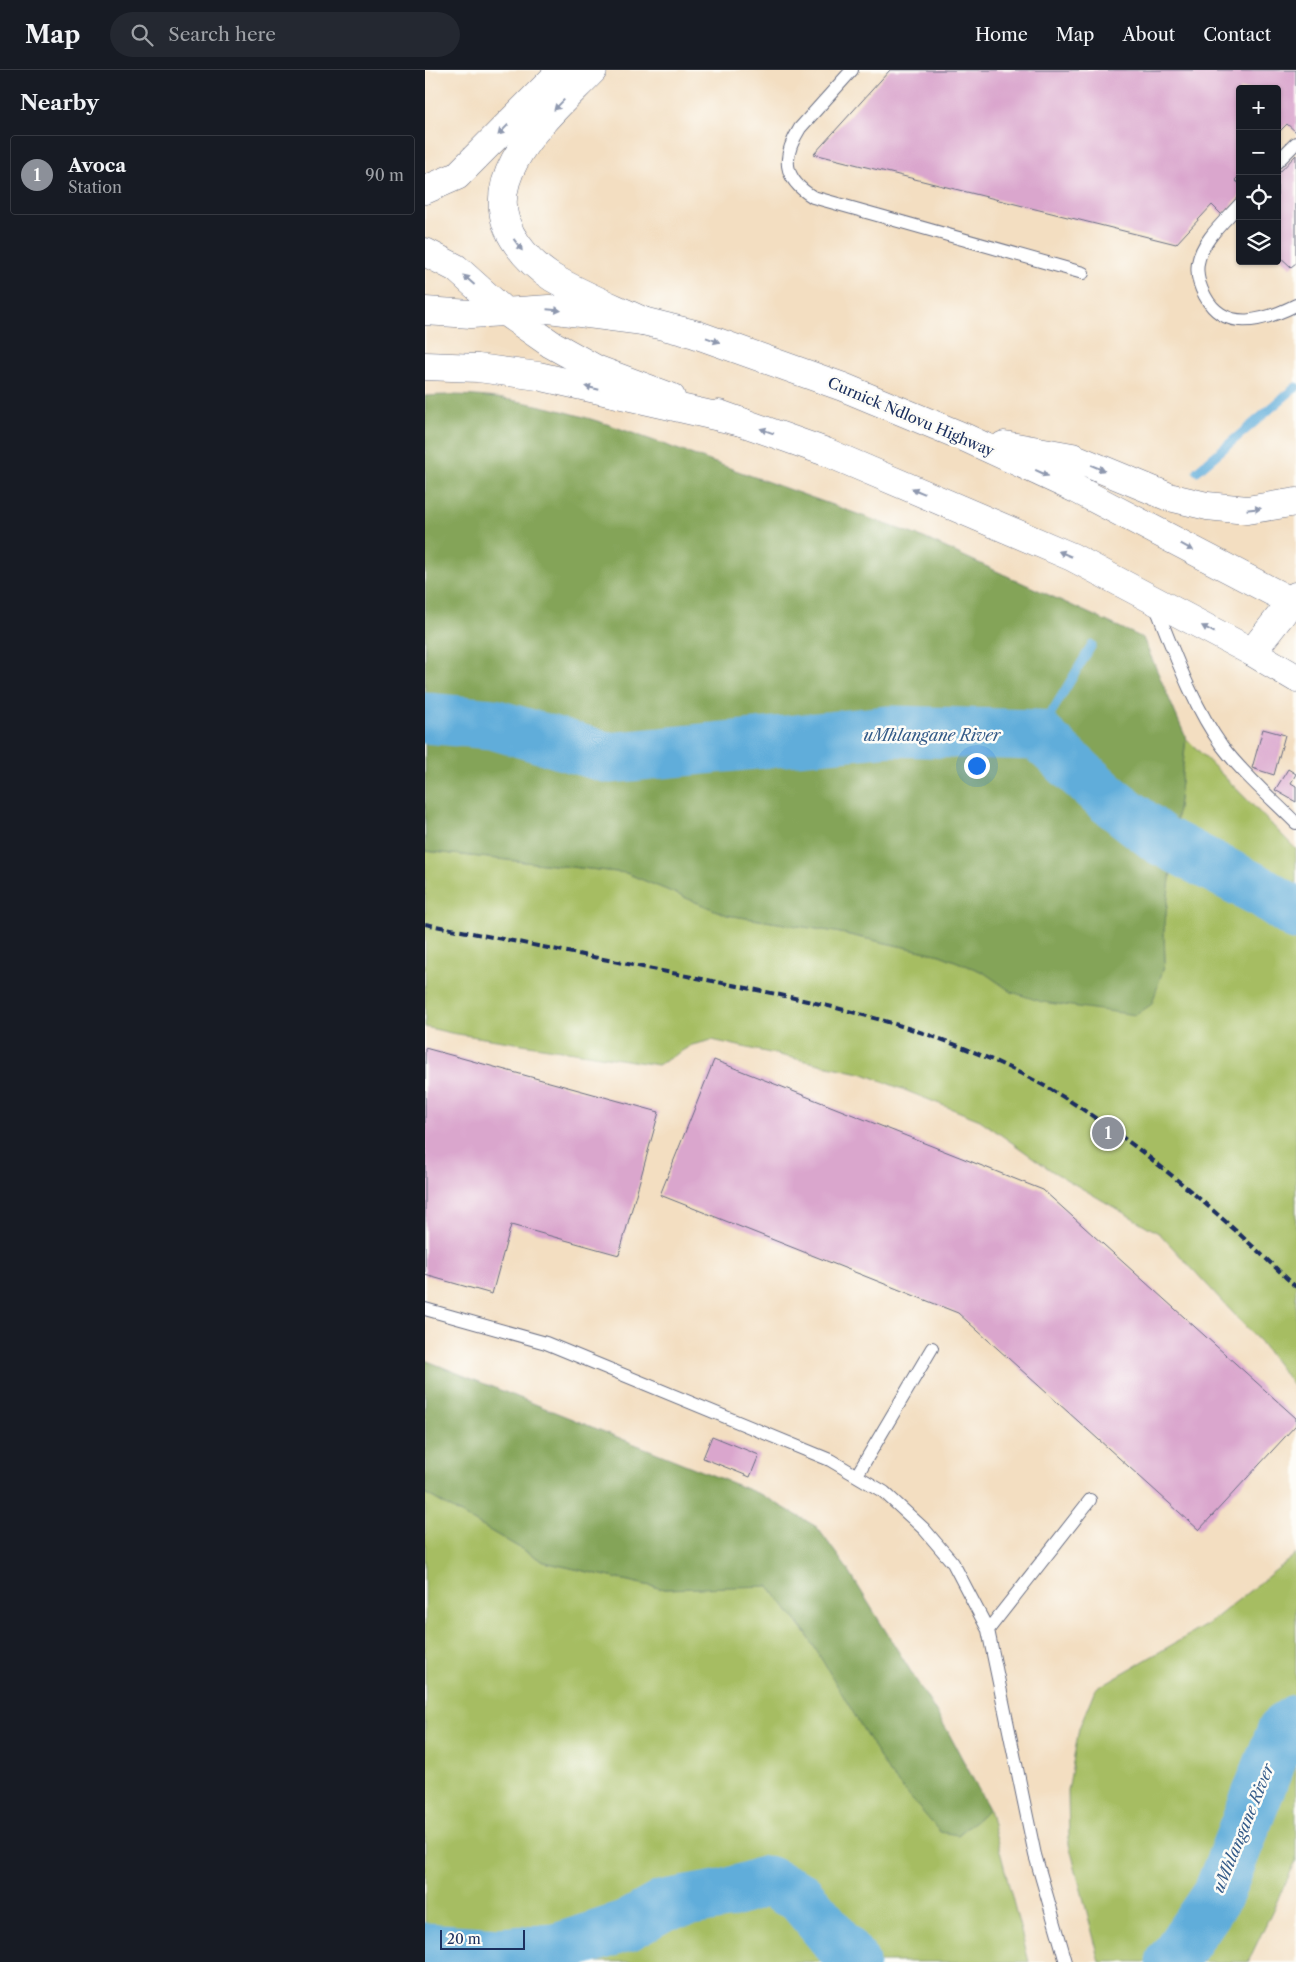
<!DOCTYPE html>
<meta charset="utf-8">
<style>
:root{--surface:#171b24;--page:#242831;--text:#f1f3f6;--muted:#9ea1a6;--line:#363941;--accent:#8c9099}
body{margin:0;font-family:"Libre Caslon Text",serif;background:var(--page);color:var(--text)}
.controls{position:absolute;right:15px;top:15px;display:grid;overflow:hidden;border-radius:5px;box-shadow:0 1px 4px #0004}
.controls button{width:45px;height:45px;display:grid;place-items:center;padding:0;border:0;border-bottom:1px solid var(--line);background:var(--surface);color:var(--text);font:25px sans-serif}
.scale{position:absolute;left:15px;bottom:12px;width:85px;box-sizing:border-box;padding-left:5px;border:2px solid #1b2f5e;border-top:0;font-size:14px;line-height:18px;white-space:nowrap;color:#1b2f5e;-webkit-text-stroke:4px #fdfcf7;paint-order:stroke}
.you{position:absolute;left:551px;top:695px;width:18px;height:18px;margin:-12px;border:4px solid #fff;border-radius:50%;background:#1a73e8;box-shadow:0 0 0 8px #1a73e833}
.badge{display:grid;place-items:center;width:32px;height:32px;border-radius:50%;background:var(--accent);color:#fff;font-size:16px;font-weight:700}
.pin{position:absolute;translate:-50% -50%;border:2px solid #fff;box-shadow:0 1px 5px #0006}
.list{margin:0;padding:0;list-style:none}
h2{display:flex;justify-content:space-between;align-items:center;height:65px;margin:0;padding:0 20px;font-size:21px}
h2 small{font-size:16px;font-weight:400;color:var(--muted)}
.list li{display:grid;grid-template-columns:32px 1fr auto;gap:15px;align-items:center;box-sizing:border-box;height:80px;margin:0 10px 10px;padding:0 10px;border:1px solid var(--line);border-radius:5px}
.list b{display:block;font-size:19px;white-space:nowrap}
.list p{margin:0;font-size:16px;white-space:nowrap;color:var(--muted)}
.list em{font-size:16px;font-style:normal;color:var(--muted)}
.icon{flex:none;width:28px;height:28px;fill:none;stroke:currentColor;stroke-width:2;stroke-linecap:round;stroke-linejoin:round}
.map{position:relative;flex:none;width:871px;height:1892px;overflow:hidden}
header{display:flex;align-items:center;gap:30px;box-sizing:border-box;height:70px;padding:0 25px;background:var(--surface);border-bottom:1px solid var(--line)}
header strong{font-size:24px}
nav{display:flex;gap:28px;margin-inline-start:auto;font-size:18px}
.search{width:350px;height:45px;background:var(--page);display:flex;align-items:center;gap:12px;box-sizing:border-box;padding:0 18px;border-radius:28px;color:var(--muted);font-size:19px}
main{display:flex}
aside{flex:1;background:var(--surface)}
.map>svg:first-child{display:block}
</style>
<header>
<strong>Map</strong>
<div class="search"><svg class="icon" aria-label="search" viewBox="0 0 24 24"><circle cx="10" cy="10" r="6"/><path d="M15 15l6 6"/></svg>Search here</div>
<nav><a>Home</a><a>Map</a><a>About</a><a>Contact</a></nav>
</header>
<main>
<aside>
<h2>Nearby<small></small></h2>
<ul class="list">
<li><span class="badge">1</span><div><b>Avoca</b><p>Station</p></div><em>90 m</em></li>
</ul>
</aside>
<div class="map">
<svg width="871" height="1892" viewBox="0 0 871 1892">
<rect width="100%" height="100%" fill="#fdfcf7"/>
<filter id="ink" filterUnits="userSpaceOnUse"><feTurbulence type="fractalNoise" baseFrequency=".02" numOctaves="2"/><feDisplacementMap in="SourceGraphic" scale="10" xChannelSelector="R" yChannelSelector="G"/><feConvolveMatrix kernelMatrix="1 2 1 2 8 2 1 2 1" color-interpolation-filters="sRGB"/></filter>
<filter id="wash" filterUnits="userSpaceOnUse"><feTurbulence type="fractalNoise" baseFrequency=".0096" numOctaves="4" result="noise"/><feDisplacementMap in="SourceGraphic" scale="20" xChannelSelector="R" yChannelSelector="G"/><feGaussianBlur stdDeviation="1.12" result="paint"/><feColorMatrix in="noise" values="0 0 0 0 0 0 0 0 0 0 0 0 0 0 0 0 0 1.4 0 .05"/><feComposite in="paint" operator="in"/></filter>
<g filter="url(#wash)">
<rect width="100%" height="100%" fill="#f3dec1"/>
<!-- green -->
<path fill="#a6bd62" stroke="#607660" d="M 761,668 L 871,779 L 871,1319 L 835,1272 L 735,1164 L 627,1101 L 555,1050 L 439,1004 L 287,970 L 267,975 L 233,995 L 26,963 L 0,957 L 0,781 L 201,803 L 302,845 L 411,862 L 515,885 L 558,902 L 587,922 L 740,894 L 739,861 Z
M 0,1423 L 119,1492 L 239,1519 L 344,1515 L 533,1765 L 564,1739 L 604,1892 L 0,1892 Z
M 871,1484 L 871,1791 L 823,1892 L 675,1892 L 644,1774 L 643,1721 L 654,1658 L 670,1619 L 783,1554 Z"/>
<!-- forest -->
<path fill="#84a458" stroke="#506a5b" d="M 0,326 C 63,321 126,336 185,355 L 499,468 L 718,568 L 761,668 L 739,861 L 740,893 L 727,934 L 711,945 L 617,932 L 587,922 L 558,902 L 515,885 L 411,862 L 302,845 L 201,803 L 0,781 Z
M 0,1290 L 337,1425 L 392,1457 L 423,1500 L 522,1660 L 564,1739 L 533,1765 L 515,1762 L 464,1703 L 381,1563 L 344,1516 L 239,1519 L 119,1492 L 0,1423 Z"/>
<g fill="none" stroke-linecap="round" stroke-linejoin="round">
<!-- stream -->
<path stroke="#61adda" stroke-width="9" d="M 772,401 L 871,317
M 613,665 L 667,575"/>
<!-- river -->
<path stroke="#61adda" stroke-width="51" d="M 0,648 L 68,654 L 184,688 L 465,661 L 613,665 L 682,728 L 736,770 L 839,823 L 871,845
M 0,1878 L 73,1883 L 131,1879 L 202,1856 L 239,1835 L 302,1824 L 342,1811 L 375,1827 L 429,1892
M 746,1892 L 794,1822 L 858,1659 L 871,1650"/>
</g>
<g id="blocks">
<!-- building -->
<path fill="#daa6cd" d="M 465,0 L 871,0 L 871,62 L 862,54 L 852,64 L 852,19 L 815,19 L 815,105 L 810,110 L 815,115 L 815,126 L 797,145 L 787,135 L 751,174 L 389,84 Z
M 871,85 L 871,193 L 866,197 L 852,184 L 852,105 Z
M 838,659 L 860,665 L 849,705 L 827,698 Z
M 863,699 L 871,704 L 866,713 L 871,716 L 871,732 L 850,720 Z
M 0,978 L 234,1042 L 194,1185 L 86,1155 L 67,1224 L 0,1205 Z
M 289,990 L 618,1120 L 871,1348 L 871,1355 L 774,1460 L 533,1243 L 235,1125 Z
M 287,1366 L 334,1385 L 325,1407 L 278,1388 Z"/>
</g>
</g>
<g filter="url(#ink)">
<use href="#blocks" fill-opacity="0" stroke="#676c81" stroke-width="1"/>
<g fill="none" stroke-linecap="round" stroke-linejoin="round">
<!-- lane casing -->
<g stroke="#676c81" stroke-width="14">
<path id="lane" d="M 427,0 L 375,58 C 357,87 357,108 388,127 L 658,203
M 852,92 L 871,73
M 815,134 C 800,151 777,170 773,193 C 771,205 775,217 780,226 C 800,264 841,250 871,235
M 730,535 C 749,582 767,634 797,676 C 818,704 846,728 871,753
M 0,1239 L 121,1273 L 405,1390 L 459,1422 L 499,1459 L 528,1493 L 563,1560 L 610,1785 L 641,1892
M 432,1405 L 507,1278
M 563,1560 L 665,1430"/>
</g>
<!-- secondary casing -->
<g stroke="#676c81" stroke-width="29">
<path id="secondary" d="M 827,582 L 871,526"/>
</g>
<!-- primary casing -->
<g stroke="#676c81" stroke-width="29">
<path id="primary" d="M 0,182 L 31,198 L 80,242 L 126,274 L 171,299 L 246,327
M 0,241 L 46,244 L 124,239 L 218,251 L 270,264 L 418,317 L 541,368 L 651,419 L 871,534
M 294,344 L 401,382 L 647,487 L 827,582 L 871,608
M 579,375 L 647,387 L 744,427 L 782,436 L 822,440 L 871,432"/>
</g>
<!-- highway casing -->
<g stroke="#676c81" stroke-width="29">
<path id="highway" d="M 168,0 C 126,44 45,109 92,174 C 101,187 115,200 128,208 C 157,225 188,237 218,251
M 0,120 L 32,106 L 137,0
M 0,296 L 53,298 L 113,306 L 317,352"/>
</g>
<!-- lane -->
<use href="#lane" stroke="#fff" stroke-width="12"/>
<!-- secondary -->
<use href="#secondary" stroke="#fff" stroke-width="28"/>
<!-- primary -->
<use href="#primary" stroke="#fff" stroke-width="28"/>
<!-- highway -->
<use href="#highway" stroke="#fff" stroke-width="28"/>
<!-- rail -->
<path stroke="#1b2f5e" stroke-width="4" stroke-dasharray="8 4" stroke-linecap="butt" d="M 0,854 C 89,871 178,889 267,907 C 399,933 535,960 651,1035 C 731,1087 802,1151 871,1217"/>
</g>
<!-- one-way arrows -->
<defs><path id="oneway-solid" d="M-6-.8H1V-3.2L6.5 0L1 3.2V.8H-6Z" transform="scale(1.25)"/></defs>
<g fill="#8d97ae">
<use href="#oneway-solid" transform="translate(134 35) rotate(134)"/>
<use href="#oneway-solid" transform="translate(78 60) rotate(134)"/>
<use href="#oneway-solid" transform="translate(93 175) rotate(54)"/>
<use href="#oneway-solid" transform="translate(44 210) rotate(-138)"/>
<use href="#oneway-solid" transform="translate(129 240) rotate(5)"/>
<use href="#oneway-solid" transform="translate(288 270) rotate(20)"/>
<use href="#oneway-solid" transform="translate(167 318) rotate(-167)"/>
<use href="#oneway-solid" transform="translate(342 361) rotate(-160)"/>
<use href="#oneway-solid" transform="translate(673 398) rotate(22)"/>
<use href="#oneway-solid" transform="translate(617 403) rotate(25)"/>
<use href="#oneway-solid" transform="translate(493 421) rotate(-157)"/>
<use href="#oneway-solid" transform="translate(829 439) rotate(-6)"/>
<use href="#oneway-solid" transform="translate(762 477) rotate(28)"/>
<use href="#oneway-solid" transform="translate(640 484) rotate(-157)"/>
<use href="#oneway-solid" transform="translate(783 559) rotate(-152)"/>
</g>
</g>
<g text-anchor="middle" stroke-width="5" stroke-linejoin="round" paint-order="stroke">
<!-- street labels -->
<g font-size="15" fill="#1b2f5e" stroke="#fdfcf7">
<text transform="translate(486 347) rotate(23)" y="5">Curnick Ndlovu Highway</text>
</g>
<!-- water labels -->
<g font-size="16" font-style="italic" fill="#345b89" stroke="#fdfcf7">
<text x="507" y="671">uMhlangane River</text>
<text transform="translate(818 1758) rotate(-68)" y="6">uMhlangane River</text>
</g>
</g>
</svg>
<div class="controls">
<button>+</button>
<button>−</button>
<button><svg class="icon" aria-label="locate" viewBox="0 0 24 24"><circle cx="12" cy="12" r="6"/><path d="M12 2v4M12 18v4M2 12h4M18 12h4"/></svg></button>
<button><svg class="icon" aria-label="layers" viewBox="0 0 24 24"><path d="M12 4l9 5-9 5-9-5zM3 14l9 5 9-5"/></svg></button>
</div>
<div class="scale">20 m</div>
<div class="you"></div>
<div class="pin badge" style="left:683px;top:1063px">1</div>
</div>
</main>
